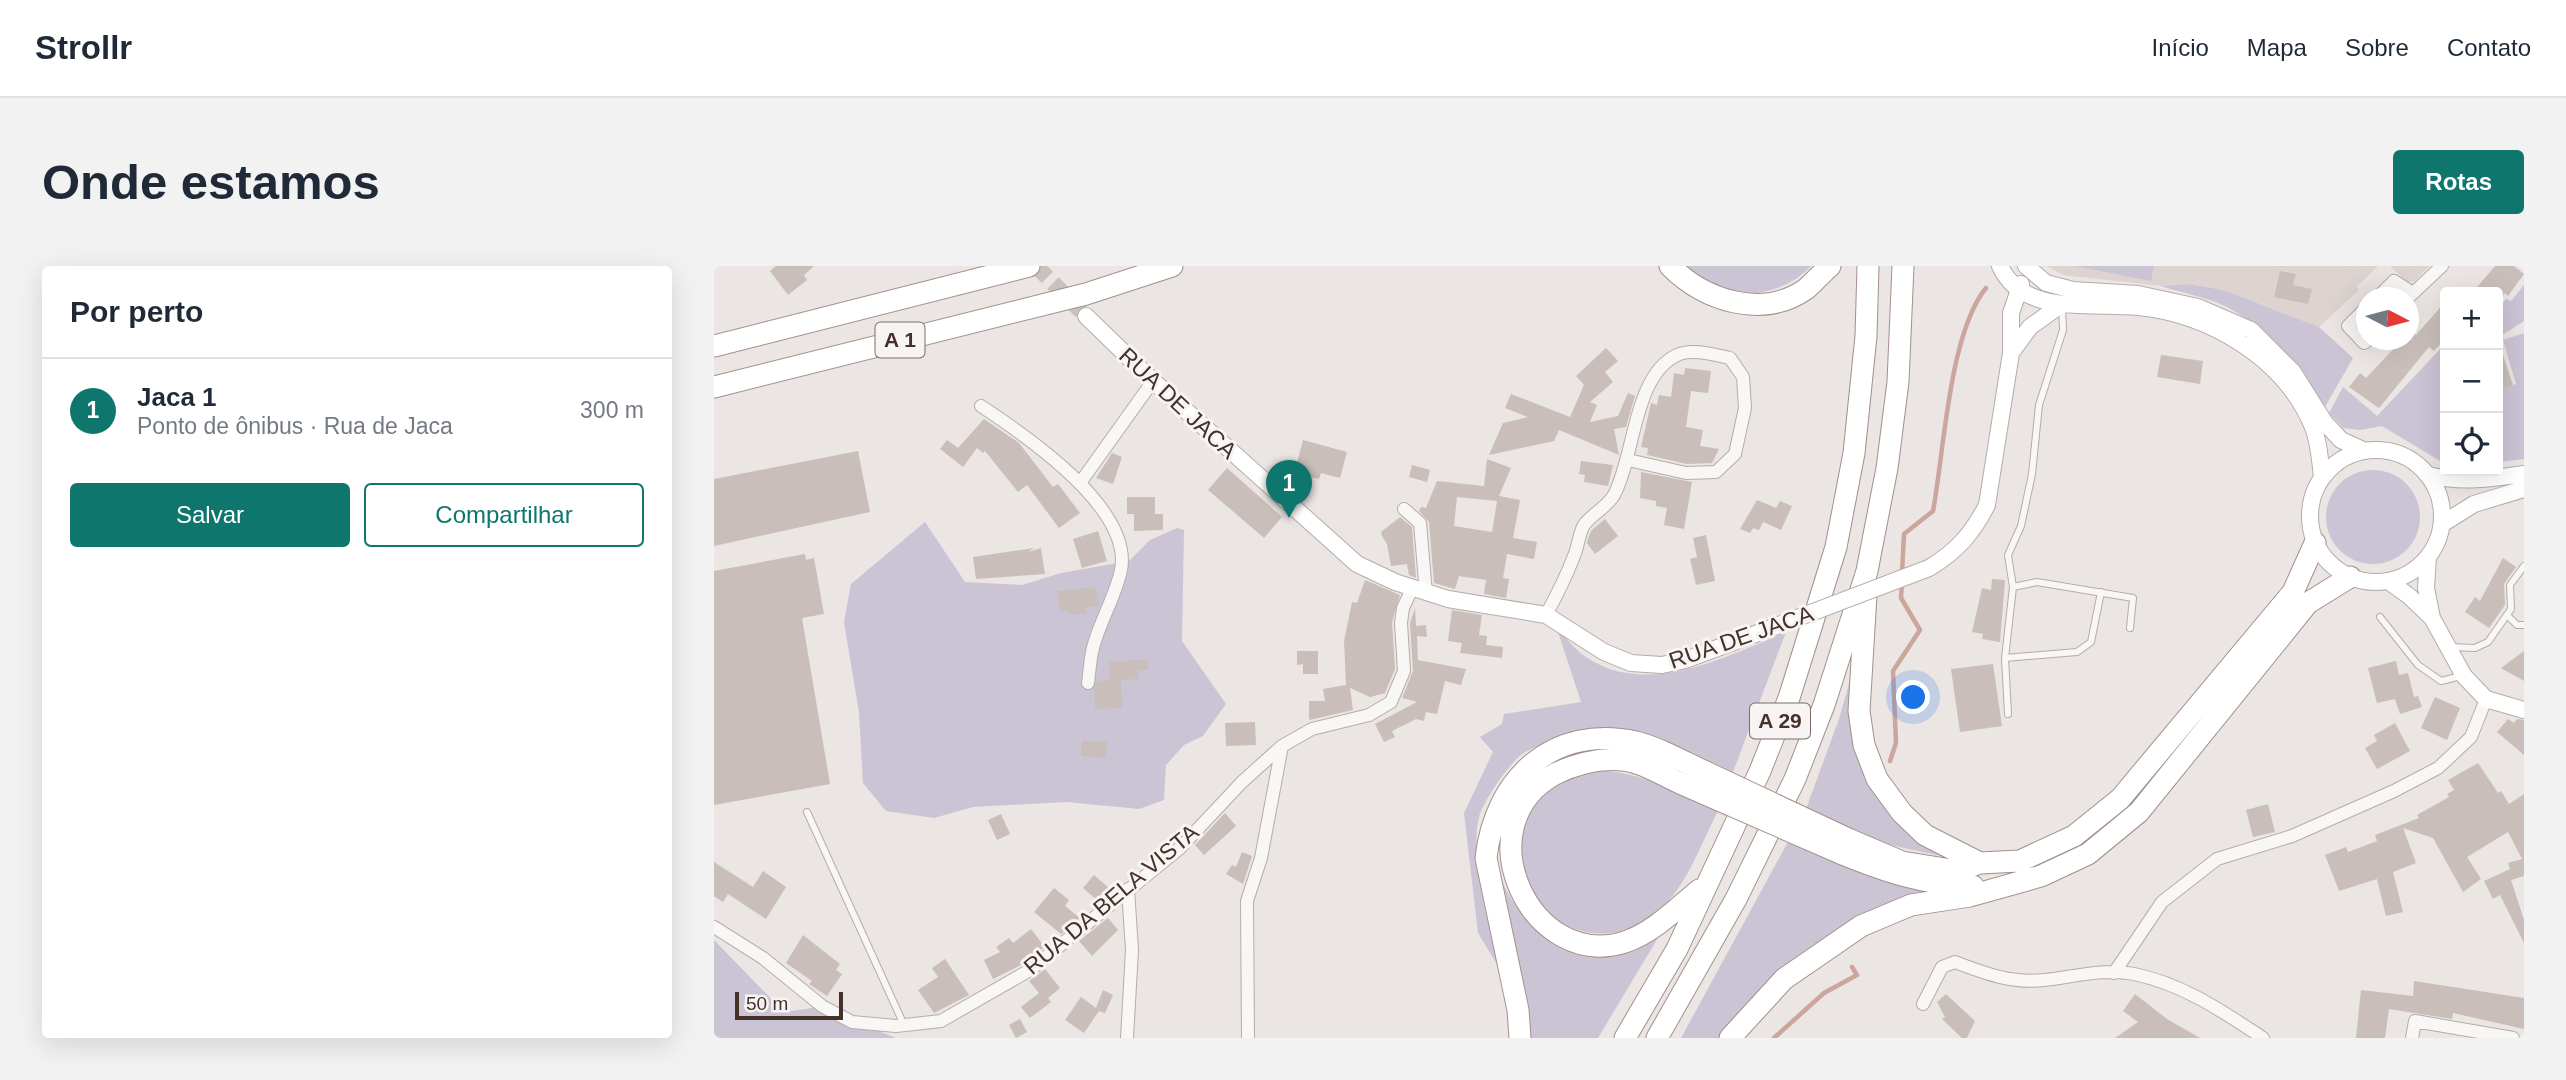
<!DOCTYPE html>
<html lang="pt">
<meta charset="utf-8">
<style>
:root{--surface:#fff;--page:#f2f2f3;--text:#1f2937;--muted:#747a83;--line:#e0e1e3;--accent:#0f766e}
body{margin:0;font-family:Helvetica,sans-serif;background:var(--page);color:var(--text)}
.controls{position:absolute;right:21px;top:21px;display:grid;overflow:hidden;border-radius:7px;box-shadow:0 7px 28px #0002}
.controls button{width:63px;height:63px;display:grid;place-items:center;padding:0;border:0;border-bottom:2px solid var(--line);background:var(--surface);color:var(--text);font:35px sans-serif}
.compass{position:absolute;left:1642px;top:21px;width:63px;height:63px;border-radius:50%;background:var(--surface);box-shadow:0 7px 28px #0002;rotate:96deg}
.scale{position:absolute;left:21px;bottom:18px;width:108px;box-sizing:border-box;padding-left:7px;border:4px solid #44322a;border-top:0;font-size:19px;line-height:24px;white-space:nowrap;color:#44322a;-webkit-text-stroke:5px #f8f4f3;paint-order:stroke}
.you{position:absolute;left:1200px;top:432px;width:24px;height:24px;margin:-18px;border:5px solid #fff;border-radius:50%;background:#1a73e8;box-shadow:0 0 0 10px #1a73e833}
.badge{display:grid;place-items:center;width:46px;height:46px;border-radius:50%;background:var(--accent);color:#fff;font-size:23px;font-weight:700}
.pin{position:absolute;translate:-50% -58px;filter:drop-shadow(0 2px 4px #0008)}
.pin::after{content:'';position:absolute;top:37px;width:24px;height:21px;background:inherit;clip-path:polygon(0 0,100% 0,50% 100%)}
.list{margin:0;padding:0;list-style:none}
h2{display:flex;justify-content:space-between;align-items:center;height:91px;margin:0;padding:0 28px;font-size:30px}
h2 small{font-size:23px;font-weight:400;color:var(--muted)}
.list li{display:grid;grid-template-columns:46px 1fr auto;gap:21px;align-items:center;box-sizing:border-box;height:105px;padding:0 28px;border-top:2px solid var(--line)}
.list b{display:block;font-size:26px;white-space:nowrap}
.list p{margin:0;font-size:23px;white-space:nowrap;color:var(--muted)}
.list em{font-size:23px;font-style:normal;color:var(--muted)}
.actions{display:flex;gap:14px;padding:21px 28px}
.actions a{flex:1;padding:16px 0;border:2px solid var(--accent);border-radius:7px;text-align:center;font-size:24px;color:var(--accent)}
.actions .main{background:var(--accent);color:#fff}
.icon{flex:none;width:38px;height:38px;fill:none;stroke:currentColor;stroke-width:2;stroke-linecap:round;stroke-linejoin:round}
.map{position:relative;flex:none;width:1810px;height:772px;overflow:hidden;border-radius:7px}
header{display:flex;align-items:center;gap:42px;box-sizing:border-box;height:98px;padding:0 35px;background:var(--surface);border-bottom:2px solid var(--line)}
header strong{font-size:33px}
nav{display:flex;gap:38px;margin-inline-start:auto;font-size:24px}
.intro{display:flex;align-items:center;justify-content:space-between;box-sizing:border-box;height:168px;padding:0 42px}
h1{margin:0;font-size:49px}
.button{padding:18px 32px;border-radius:7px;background:var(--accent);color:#fff;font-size:24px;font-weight:700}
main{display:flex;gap:42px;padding:0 42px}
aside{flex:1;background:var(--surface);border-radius:7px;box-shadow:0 7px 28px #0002}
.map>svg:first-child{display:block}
</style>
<header>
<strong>Strollr</strong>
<nav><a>Início</a><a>Mapa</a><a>Sobre</a><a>Contato</a></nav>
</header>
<div class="intro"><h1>Onde estamos</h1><a class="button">Rotas</a></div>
<main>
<aside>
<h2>Por perto<small></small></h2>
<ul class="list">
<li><span class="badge">1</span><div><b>Jaca 1</b><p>Ponto de ônibus · Rua de Jaca</p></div><em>300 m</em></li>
</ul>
<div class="actions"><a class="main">Salvar</a><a>Compartilhar</a></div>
</aside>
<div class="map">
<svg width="1810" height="772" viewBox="0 0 1810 772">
<rect width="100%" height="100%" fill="#ebe5e3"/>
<!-- built -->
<path fill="#ddd4d1" d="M 1333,0 L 1664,0 L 1643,20 L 1645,24 L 1605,61 L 1510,24 L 1475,18 L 1447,20 L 1349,9 Z
M 1676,0 L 1715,0 L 1701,15 L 1693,16 Z"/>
<!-- green -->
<path fill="#cbc4d5" d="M 967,0 L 1097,0 C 1075,24 1036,34 1005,23 C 992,19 979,8 967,0 Z
M 1360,0 L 1440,0 L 1437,15 Z
M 1474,18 L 1510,24 L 1605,61 L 1639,92 L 1611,141 C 1584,101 1550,56 1504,37 C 1486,30 1466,26 1447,20 Z
M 1810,19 L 1810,55 L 1785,71 L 1787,80 L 1784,83 L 1784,43 L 1792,33 L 1797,35 Z
M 1810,67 L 1810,193 L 1784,196 L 1784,124 L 1802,118 L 1789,74 Z
M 1731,78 L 1731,198 L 1668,160 L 1646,164 L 1629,162 L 1615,147 L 1629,121 L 1663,150 Z
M1612 251a47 47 0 1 1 94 0a47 47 0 1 1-94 0Z
M 211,256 L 251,316 L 308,319 L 347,307 L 415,295 L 436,274 L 463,262 L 470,264 L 468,375 L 512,438 L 489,470 L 470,479 L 452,499 L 450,534 L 425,543 L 353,536 L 259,541 L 220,552 L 172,545 L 149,517 L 145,446 L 130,356 L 137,318 Z
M 843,363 C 853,373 863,386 875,393 C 934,431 1015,390 1072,366 L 1019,506 C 981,488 940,467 898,462 C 878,459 823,477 807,489 C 794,499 769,536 765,551 C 755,590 776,660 784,700 L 764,667 L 750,547 L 779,486 L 766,471 L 788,458 L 790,448 L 867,436 Z
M 1143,390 L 1157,519 L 1177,549 L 1236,592 L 1172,578 L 1092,543 L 1125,453 Z
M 870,504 C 922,503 958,523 1005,543 C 987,577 972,624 941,648 C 842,724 732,558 870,504 Z
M 1075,574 L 1235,625 L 1155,649 L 1008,772 L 967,772 Z
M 786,612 C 799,637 817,670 847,678 C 860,681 927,671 945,670 L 884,772 L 812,772 Z
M 0,674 L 70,746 L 106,741 L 182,772 L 0,772 Z"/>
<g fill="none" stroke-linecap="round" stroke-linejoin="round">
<!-- stream -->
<path stroke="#cca59d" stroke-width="4.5" d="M 1188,307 L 1190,268 L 1219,245 C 1230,187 1235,67 1272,22
M 1176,495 L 1182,477 L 1179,405 L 1206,364 L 1187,332 L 1188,315
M 1060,772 L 1110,727 L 1143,709 L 1138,701"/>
</g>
<!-- building -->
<path fill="#c9beba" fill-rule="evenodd" d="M 62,0 L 100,0 L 90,9 L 93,14 L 74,29 L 56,5 Z
M 1781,0 L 1800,0 L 1810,8 L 1794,30 L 1791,27 L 1784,37 L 1784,26 L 1759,26 Z
M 1566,5 L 1582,8 L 1579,19 L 1598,23 L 1594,38 L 1560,31 Z
M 1731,36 L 1731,73 L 1720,85 L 1715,81 L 1665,142 L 1635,121 L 1646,107 L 1652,112 L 1688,74 L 1695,74 L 1695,62 L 1702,69 Z
M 1784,80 L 1786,80 L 1799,119 L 1784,124 Z
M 892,82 L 904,95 L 891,106 L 899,116 L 876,136 L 883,139 L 876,156 L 904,150 L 914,127 L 921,130 L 912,161 L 900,163 L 905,189 L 845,164 L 840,175 L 775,189 L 789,157 L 814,151 L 791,142 L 797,128 L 856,151 L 870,119 L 862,110 Z
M 1447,89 L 1489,95 L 1486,118 L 1443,111 Z
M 971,102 L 997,105 L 994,127 L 977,125 L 972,161 L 989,164 L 986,180 L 1005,183 L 998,197 L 973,198 L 933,189 L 934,182 L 927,181 L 937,137 L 943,139 L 945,129 L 957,131 L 960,107 L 970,109 Z
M 270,153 L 305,177 L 339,221 L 344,218 L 366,247 L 345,262 L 313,219 L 304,226 L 271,185 L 269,187 L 263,182 L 249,201 L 226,183 L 233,174 L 244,182 Z
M 589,174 L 633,186 L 626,212 L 607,207 L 605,213 L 591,210 L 592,204 L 582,201 Z
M 144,185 L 156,246 L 0,280 L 0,213 Z
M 398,187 L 408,191 L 399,218 L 382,212 Z
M 773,193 L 797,202 L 785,230 L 806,234 L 799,272 L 823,276 L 820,293 L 793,288 L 789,312 L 795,313 L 792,332 L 770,328 L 772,314 L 745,310 L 741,323 L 720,317 L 715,256 L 705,245 L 707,241 L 712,242 L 723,215 L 770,220 ZM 743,231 L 783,235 L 778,266 L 740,260 Z
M 867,195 L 899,199 L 894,220 L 870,216 L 871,209 L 865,208 Z
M 698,199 L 716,204 L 713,216 L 695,211 Z
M 513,202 L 568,251 L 550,272 L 494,224 Z
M 927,206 L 978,216 L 970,263 L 950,259 L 953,242 L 942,240 L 942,235 L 926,232 Z
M 413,231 L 441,231 L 441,248 L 449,248 L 449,264 L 420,265 L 420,248 L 413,248 Z
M 1043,234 L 1062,242 L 1066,235 L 1078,240 L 1067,264 L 1049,256 L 1045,264 L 1039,262 L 1036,267 L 1026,263 Z
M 686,251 L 698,261 L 702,312 L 695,309 L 693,298 L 677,300 L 673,278 L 668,270 L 667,266 Z
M 891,253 L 904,270 L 881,288 L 873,277 L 874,272 L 878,264 Z
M 384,265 L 393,295 L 368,302 L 359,273 Z
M 992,269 L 1001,315 L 982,319 L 976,293 L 983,291 L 979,272 Z
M 320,282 L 314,286 L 327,282 L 331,308 L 262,313 L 259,291 Z
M 91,288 L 92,294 L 100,292 L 110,348 L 88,352 L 116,518 L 0,539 L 0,305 Z
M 1789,292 L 1802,301 L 1790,318 L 1791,339 L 1775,362 L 1751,346 L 1761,331 L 1766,335 Z
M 1278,313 L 1291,314 L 1286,376 L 1268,373 L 1269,368 L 1258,366 L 1268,322 L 1277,324 Z
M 651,314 L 686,329 L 678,356 L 681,403 L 671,427 L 656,431 L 636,422 L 639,444 L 595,454 L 595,435 L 611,435 L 609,423 L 632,419 L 630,375 L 638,336 L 643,337 Z
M 382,321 L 385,340 L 371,342 L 372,347 L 355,349 L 354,344 L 346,345 L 343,325 Z
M 701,342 L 702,360 L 712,359 L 713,371 L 703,370 L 704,394 L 752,403 L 747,419 L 731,415 L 723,448 L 712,446 L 710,455 L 702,453 L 678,465 L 681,471 L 670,476 L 661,458 L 703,436 L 688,432 L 699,405 L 696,357 Z
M 738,344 L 768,349 L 765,369 L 773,370 L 772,379 L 789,381 L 788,392 L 746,387 L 748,377 L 734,375 Z
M 583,385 L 604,385 L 604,408 L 589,408 L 589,398 L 583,399 Z
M 1810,385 L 1810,415 L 1787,402 Z
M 433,393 L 434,404 L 424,405 L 424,413 L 407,414 L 408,442 L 381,443 L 380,423 L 383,415 L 396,414 L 395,396 Z
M 1682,395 L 1685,409 L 1694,407 L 1700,431 L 1704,430 L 1708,441 L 1686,448 L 1681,433 L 1663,437 L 1654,402 Z
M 1279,398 L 1288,460 L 1246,466 L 1237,403 Z
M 1721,431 L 1746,442 L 1733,474 L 1707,462 Z
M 1794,453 L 1800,457 L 1803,453 L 1810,454 L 1810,489 L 1783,466 Z
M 541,456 L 542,479 L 512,480 L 511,457 Z
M 1681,457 L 1696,485 L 1663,503 L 1651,482 L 1663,475 L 1660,469 Z
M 368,475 L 393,476 L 392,492 L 367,490 Z
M 1764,497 L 1784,527 L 1787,525 L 1795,538 L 1810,528 L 1810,610 L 1797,614 L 1810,654 L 1810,677 L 1786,629 L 1779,633 L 1770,615 L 1796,603 L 1794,597 L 1808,593 L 1794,566 L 1753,591 L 1767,613 L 1749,626 L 1719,572 L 1689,562 L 1702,597 L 1679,606 L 1689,646 L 1672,650 L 1663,613 L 1625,625 L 1611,589 L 1632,581 L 1634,586 L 1663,575 L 1661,569 L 1705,552 L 1703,549 L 1735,531 L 1733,528 L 1740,524 L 1734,514 Z
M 1554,538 L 1561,566 L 1539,571 L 1532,544 Z
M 511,547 L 522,560 L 490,589 L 481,579 Z
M 287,548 L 296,568 L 283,574 L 274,554 Z
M 528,586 L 538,590 L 529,618 L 512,608 L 518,599 L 522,601 Z
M 0,596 L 39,621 L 49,605 L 72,621 L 52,653 L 14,628 L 9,636 L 0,630 Z
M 380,609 L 395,622 L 384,635 L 369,622 Z
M 340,622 L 355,634 L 351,640 L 366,652 L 347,668 L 320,646 Z
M 394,652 L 404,664 L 378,690 L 365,675 Z
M 317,663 L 331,681 L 311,697 L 279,713 L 270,694 L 286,686 L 282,681 L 295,672 L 299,677 Z
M 89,669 L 126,698 L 122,704 L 128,708 L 113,730 L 95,718 L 98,715 L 72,697 Z
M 231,693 L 255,729 L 220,747 L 204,724 L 224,711 L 218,702 Z
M 331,703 L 346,722 L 334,732 L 337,736 L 316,752 L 307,741 L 325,727 L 315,715 Z
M 1700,715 L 1810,732 L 1810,763 L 1739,747 L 1738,753 L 1675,743 L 1671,772 L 1642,772 L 1647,724 L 1699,730 Z
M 389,724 L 399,729 L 391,747 L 385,745 L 370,767 L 351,754 L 367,731 L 382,742 Z
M 1232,728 L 1261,755 L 1253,772 L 1248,772 L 1228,753 L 1231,751 L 1223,736 Z
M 1421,728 L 1453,753 L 1486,772 L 1401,772 L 1424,756 L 1409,745 Z
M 306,753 L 313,766 L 302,772 L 295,759 Z"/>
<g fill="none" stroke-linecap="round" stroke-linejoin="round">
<!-- secondary-tunnel -->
<path stroke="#cac1be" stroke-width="16" stroke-dasharray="16 8" stroke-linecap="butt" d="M 322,0 L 372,50"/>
<!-- lane casing -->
<g stroke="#b6aca8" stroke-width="8">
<path id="lane" d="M 1299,321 L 1323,316 L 1419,332 L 1416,362
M 1793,349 L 1803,359 L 1810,359
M 1666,351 L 1704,399 L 1727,415 L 1747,410
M 1735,381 L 1761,382 L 1774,376 L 1797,343 L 1796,319 L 1810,300
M 1291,392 L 1363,386 L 1377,376 L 1387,326
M 1294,448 L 1291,392 L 1299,321 L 1294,289 L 1307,260 L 1318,208 L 1325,139 L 1349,64 L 1348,40
M 93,546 L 190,759"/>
</g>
<!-- street casing -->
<g stroke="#b6aca8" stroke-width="14">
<path id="street" d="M 1695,31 L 1728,0
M 1663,32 L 1680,15 L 1699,27
M 1652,42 L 1634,60 L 1650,77 L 1654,74
M 267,140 C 311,169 419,242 407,304 C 402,328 388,352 381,375 C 376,388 376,403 374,417
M 366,217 L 439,115
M 690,243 L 706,257 L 712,327
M 832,349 C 843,329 852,311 860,290 C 864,281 865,267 870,259 C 878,248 893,241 900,229 C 921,190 919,110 963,89 C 978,82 1001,89 1016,92 L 1029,111 L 1031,142 L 1021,188 L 1002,206 L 972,207 L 914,194
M 0,661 L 49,692 L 108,740 L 138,756 L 182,760 L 227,755 L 316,704 L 466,582 L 528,516 L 568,480 L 598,463 L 655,449 L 677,436 L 690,405 L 687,357 L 689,342 L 698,323
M 1400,707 L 1448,636 L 1503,593 L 1578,570 L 1680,525 L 1724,502 L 1757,471 L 1772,433
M 1209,738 L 1228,701 L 1241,696 C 1270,707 1298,718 1330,714 C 1359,711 1390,702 1420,708 C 1469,718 1508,745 1549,772
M 413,772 L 418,684 L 414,623
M 534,772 L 533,635 L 547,592 L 568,480
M 1698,772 L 1701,755 L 1799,772"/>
</g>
<!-- secondary casing -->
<g stroke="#b6aca8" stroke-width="18">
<path id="secondary" d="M 1286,0 C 1309,51 1380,36 1425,41 C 1495,48 1570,92 1598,159 C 1605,174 1606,195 1608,211
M 1312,0 L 1332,17 L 1359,24 L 1424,28 L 1484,41 L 1537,64 L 1579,106 L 1611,157 L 1627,174 L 1649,184
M 372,50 L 439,115 L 643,298 L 681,316 L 734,333 L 832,349 L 890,386 L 917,397 L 948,399 L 971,394 L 1036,370
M 1297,87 L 1316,61 L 1348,38
M1596 250a66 66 0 1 1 132 0a66 66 0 1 1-132 0Z
M 1714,209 C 1747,217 1777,213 1810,208
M 1728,258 L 1760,238 L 1810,223
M 1714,291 L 1712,322 L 1718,352
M 1215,302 C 1243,285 1258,268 1273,239 L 1297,87 L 1297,47 L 1307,18
M 1674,315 L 1695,330 L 1718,352 L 1750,410 L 1772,433 L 1810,444"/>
</g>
<!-- highway casing -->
<g stroke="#a2908a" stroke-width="23">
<path id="highway" d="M 956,0 C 990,34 1048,54 1092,23 C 1100,16 1108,7 1116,0
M 0,80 L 315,0
M 0,121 L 372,28 L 458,0
M 1152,329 L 1145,445 L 1150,479 L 1163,513 L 1188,547 L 1211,569 L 1266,597
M 968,518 C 950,510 929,496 909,494 C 886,492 861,498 841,508 C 748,559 817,706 911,676 C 940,666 962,643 985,624
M 1134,573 L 1188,596 L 1244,605 L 1266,597 L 1306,595 L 1360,570 L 1406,533 L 1579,326 L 1601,277
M 1126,587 C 1173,606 1208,618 1259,620
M 806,772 L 804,744 L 772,592 C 781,512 839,458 922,476 C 941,481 959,490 977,499
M 911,772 L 963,683 L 1046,505 L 1075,432 L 1122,281 L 1140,187 L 1152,70 L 1154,0
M 943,772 L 1022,633 L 1081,513 L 1110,439 L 1153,305 L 1173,202 L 1184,116 L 1189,0
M 1016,772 L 1070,713 L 1147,660 L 1197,639 L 1256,630 L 1327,610 L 1374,588 L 1425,546 L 1594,337 L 1636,311"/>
</g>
<!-- lane -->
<use href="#lane" stroke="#f9f7f6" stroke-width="6"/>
<!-- street -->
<use href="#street" stroke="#f9f7f6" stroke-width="12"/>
<!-- secondary -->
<use href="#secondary" stroke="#fff" stroke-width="16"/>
<!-- highway -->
<use href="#highway" stroke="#fff" stroke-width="21"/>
<!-- secondary-bridge casing -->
<g stroke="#b6aca8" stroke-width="18" stroke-linecap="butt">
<path id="secondary-bridge" d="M 1036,370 L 1215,302"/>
</g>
<!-- highway-bridge casing -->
<g stroke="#a2908a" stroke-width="23" stroke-linecap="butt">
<path id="highway-bridge" d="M 977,499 L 1134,573
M 968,518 L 1126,587"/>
</g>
<!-- secondary-bridge -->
<use href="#secondary-bridge" stroke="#fff" stroke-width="16"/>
<!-- highway-bridge -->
<use href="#highway-bridge" stroke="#fff" stroke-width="21"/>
</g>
<g text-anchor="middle" stroke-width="6" stroke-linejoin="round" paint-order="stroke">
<!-- shield labels -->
<g fill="#f8f4f3" stroke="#7a6c66" stroke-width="2">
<rect x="161.5" y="56.5" width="49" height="35" rx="5"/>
<rect x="1036" y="437.5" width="60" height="35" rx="5"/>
</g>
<g font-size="21" font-weight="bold" fill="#44322a">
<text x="186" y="81">A 1</text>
<text x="1066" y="462">A 29</text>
</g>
<!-- street labels -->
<g font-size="23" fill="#44322a" stroke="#f8f4f3">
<text transform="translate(464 137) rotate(43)" y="8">RUA DE JACA</text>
<text transform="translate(1027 371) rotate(-19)" y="8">RUA DE JACA</text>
<text transform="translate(397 633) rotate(-40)" y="8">RUA DA BELA VISTA</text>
</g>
</g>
</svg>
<div class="controls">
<button>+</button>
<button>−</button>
<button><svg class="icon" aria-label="locate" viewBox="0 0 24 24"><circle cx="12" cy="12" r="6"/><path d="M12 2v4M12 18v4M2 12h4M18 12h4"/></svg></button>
</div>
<svg class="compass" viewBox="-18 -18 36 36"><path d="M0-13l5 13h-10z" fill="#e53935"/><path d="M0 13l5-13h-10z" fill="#747a83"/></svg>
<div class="scale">50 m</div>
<div class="you"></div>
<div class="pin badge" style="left:575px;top:252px">1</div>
</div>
</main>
